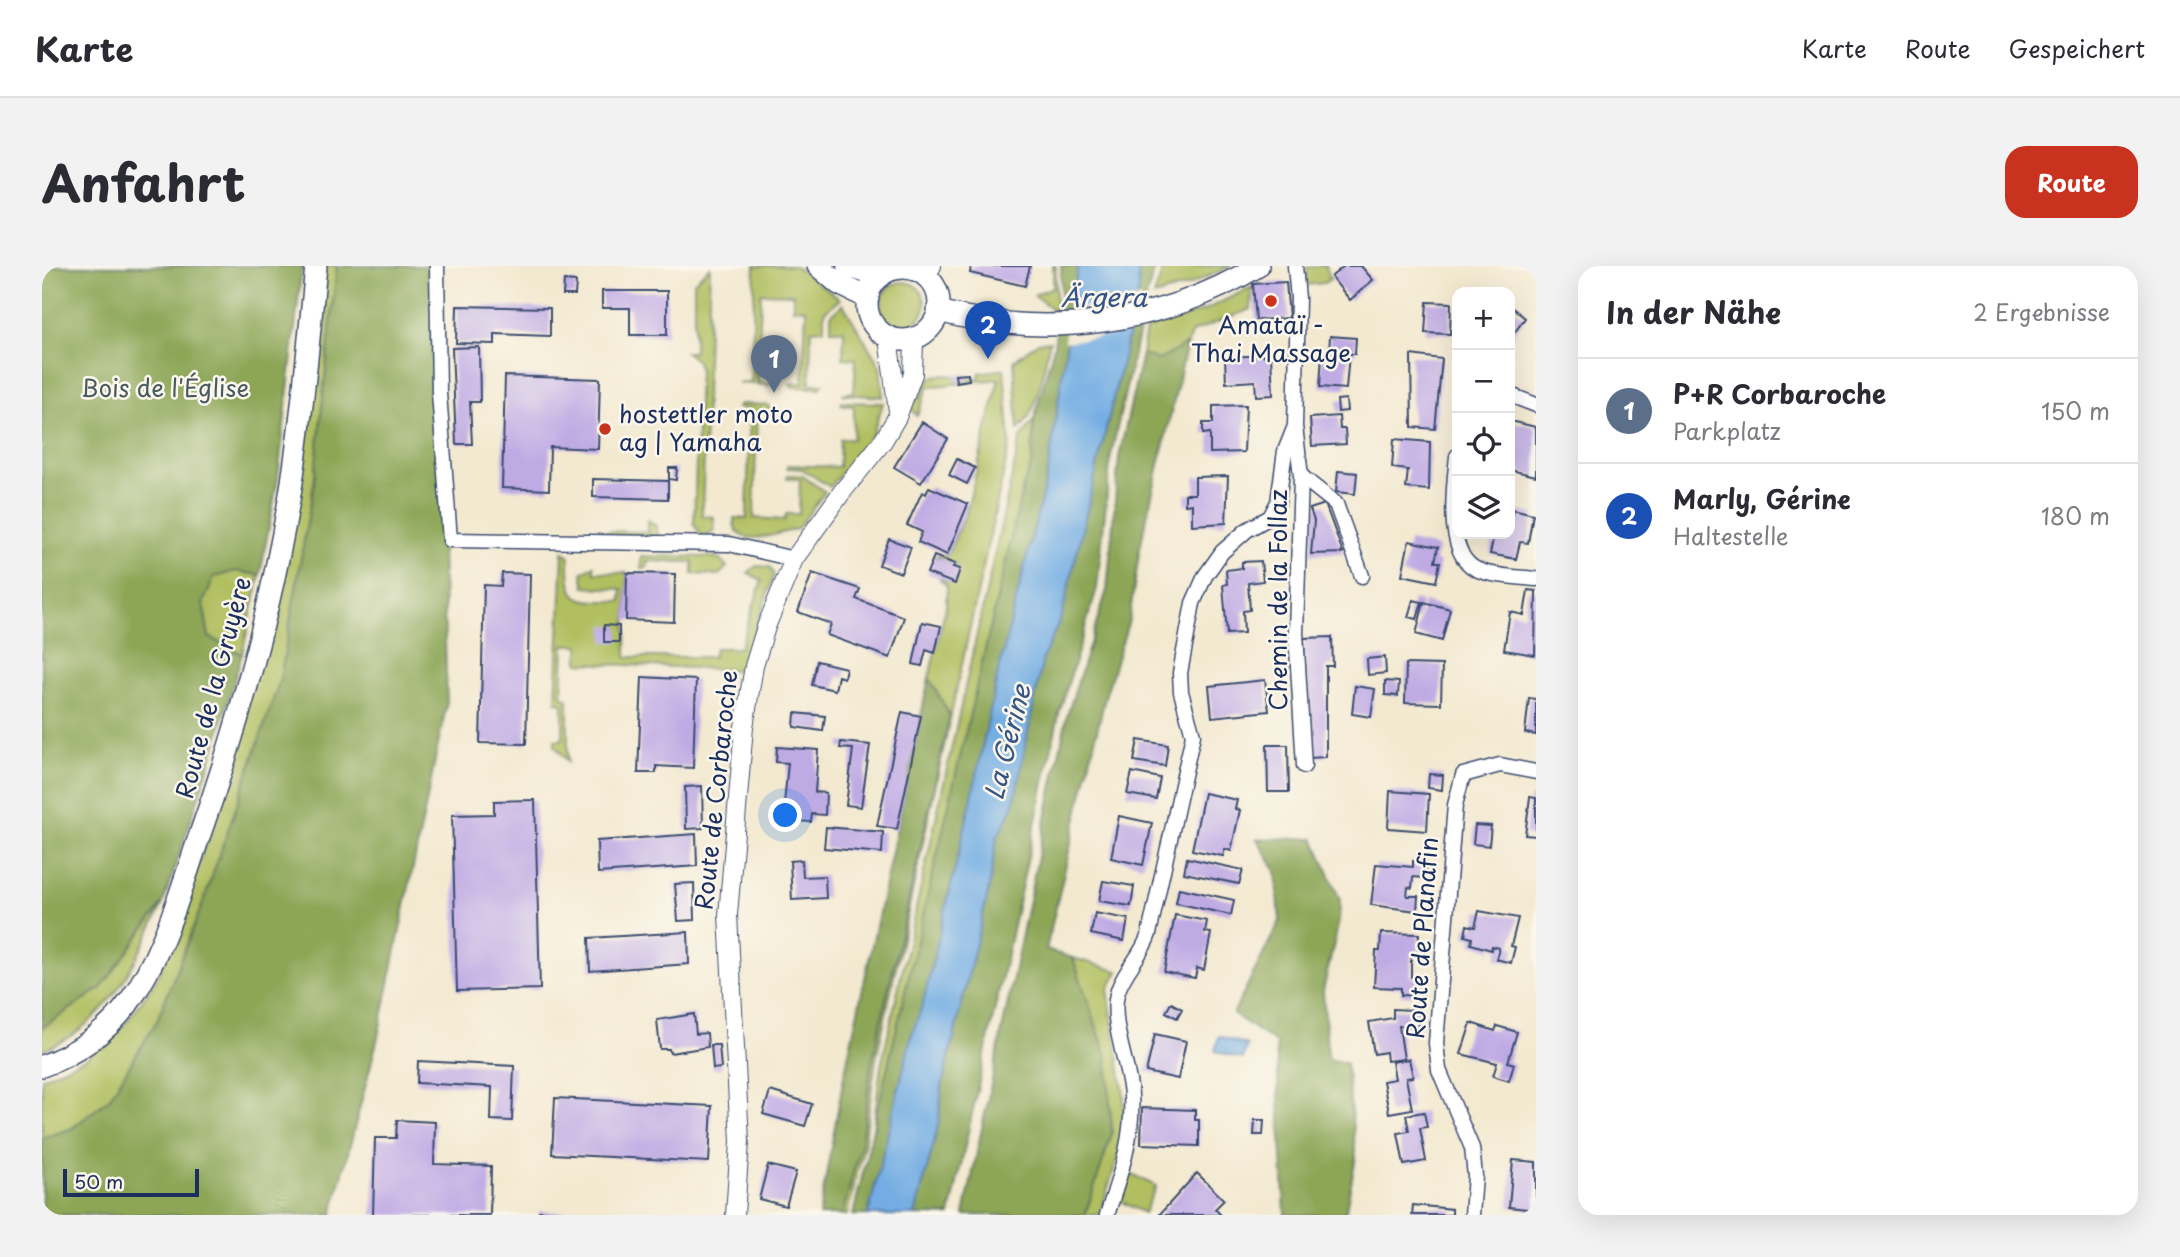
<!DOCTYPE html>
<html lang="de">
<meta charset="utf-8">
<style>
:root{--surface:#fff;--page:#f2f2f3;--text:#2b2b33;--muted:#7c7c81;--line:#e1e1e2;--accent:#c8321e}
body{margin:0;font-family:"Playpen Sans",sans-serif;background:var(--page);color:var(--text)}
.controls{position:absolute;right:21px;top:21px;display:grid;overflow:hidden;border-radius:14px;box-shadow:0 7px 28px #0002}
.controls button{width:63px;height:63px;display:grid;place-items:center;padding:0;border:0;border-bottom:2px solid var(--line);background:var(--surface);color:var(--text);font:35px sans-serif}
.scale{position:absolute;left:21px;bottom:18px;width:136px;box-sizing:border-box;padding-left:7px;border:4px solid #1b2f5e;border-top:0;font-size:19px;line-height:24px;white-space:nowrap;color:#1b2f5e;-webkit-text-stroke:5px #fbf7ec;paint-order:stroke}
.you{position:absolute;left:744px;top:550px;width:24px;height:24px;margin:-18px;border:5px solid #fff;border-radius:50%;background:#1a73e8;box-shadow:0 0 0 10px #1a73e833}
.badge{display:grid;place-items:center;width:46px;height:46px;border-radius:50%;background:var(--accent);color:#fff;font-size:23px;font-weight:700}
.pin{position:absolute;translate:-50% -58px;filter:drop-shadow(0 2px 4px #0008)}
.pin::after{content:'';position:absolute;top:37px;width:24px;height:21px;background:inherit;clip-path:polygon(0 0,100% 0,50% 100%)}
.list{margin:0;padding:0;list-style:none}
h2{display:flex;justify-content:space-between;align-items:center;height:91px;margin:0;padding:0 28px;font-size:30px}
h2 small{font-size:23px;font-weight:400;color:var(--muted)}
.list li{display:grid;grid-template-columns:46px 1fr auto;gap:21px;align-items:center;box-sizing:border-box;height:105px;padding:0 28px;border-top:2px solid var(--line)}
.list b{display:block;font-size:26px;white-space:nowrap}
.list p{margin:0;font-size:23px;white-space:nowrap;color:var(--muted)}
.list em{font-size:23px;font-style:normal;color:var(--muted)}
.icon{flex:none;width:38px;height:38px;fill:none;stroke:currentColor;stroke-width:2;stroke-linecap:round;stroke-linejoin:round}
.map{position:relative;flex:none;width:1494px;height:949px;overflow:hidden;border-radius:21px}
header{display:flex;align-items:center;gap:42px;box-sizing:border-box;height:98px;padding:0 35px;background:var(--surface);border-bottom:2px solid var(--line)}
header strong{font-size:33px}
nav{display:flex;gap:38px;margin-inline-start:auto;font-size:24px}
.intro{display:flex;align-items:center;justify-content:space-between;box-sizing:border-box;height:168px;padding:0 42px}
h1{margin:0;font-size:49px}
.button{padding:18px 32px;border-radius:21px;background:var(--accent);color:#fff;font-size:24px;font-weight:700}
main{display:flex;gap:42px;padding:0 42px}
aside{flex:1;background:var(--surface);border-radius:21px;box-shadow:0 7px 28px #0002}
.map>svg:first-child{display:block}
</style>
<header>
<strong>Karte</strong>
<nav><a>Karte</a><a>Route</a><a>Gespeichert</a></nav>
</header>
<div class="intro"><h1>Anfahrt</h1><a class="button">Route</a></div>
<main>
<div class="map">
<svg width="1494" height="949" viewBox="0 0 1494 949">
<rect width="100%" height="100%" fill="#fbf7ec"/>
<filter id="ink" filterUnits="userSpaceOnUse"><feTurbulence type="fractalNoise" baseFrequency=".0143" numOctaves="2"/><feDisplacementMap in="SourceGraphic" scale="14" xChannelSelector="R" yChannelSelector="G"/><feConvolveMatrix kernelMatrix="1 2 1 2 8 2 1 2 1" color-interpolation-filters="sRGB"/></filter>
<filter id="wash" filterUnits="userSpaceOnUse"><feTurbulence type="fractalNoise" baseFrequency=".00686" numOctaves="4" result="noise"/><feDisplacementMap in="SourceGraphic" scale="28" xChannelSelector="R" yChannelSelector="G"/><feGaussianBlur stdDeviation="1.57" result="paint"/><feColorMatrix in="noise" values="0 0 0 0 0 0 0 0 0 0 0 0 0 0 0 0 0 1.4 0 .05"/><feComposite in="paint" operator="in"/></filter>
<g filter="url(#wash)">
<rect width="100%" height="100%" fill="#f3e9d0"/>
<!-- green -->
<path fill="#b1bf61" stroke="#667760" stroke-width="2" d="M 281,0 L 295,0 L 272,217 L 238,414 L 162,634 L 115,755 L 67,833 L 29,863 L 0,872 L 0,812 L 44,792 L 87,753 L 115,712 L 134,665 L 195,485 Z
M 713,0 L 753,0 L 798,33 L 782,46 L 782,63 L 769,64 L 768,118 L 781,118 L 778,122 L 750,121 L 748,117 L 761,117 L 764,43 L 751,42 L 751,28 L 719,27 L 716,116 L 728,119 L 696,117 L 709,116 Z
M 1011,0 L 1014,0 L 1014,46 L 992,29 L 1011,21 Z
M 1122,0 L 1189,0 L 1145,20 L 1112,30 Z
M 1265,0 L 1284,0 L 1288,13 L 1282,17 L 1264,19 Z
M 668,1 L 660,250 L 672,251 L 672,264 L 664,271 L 659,270 L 652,258 L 657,103 L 655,95 L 644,86 L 652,86 L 652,16 Z
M839 38a22 22 0 1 1 44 0a22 22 0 1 1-44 0Z
M 1210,21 L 1209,43 L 1150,66 L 1145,78 L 1116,95 L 1100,88 L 1104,63 L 1161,45 Z
M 801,38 L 838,100 L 841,131 L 800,128 L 812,126 L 814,93 L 801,92 L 802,64 L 789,64 L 789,49 Z
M 1008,75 C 1001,101 997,146 976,164 L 972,95 L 996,76 Z
M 962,103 L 968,177 L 833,798 L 822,880 L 805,949 L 800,949 L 819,878 L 829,800 L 908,450 L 887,412 L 904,340 L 905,320 L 897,312 L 906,315 L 913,298 L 892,290 L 905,289 L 924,248 L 957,113 L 886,121 L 875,150 L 869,143 L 873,131 L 878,131 C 888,94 912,115 938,112 L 937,107 Z
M 800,136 L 841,137 L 831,167 L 788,221 L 760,203 L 745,202 L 745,199 L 797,201 L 798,173 L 811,173 L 812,140 L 799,139 Z
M 698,138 L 726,139 L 728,144 L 715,144 L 712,252 L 743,254 L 744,248 L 757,248 L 758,213 L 745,213 L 746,209 L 759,209 L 783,226 L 755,263 C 735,267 691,286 692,252 L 705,252 L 708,143 L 695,142 Z
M 992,153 L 990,198 L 981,221 L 828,886 L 839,800 L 978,174 Z
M 606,254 L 615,261 L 616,272 L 549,271 L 549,265 L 606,266 Z
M 521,286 L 527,289 C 526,338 533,335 579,335 L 580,323 L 543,321 L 540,307 L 552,299 L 552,306 L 585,307 L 584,391 L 671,391 L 673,382 L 698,382 L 720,314 L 706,307 L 714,300 L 728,301 L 732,309 L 699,404 L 537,397 L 537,379 L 522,379 L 520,430 L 526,433 L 526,496 L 513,480 L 513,474 L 521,473 L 521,437 L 514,436 Z
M 599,290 L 671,291 L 678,293 L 685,301 L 677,309 L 651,308 L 651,296 L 605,295 L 605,302 L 599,302 Z
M 194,305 L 218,309 L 200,388 L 167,371 L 161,337 L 172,311 Z
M 121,637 C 94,696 66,761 0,784 L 0,762 L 59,722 Z
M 1031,692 L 1076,705 L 1066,724 L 1082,830 L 1082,873 L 1057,949 L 1043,949 L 1070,867 L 1065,792 Z
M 1086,907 L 1114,920 L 1102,947 L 1076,934 Z"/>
<!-- forest -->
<path fill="#8ca657" stroke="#546a5a" stroke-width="2" d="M 0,0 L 260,0 L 236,212 L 218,309 L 194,305 L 172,311 L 161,337 L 167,371 L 200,388 L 168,497 L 121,637 L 59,722 L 0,762 Z
M 295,0 L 391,0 L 405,436 L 336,771 L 290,949 L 0,949 L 0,872 L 29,863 L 67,833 L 115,755 L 162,634 L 238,414 L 272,217 Z
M 1019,0 L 1036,0 L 1006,206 L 956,407 L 928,540 L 881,738 L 870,768 L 826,949 L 811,949 L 981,221 L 990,198 L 992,153 L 1012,80 L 1019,31 Z
M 1096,0 L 1114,0 L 1106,24 L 1069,189 L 1055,322 L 1017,448 L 908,949 L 873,949 L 896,860 L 900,820 L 946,627 L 955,571 L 971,541 L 1001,392 L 1020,349 L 1097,24 Z
M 1145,78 L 1098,281 L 1087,354 L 1063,431 L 1004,684 L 1031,692 L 1065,791 L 1070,867 L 1043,949 L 922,949 L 1025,450 L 1065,324 L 1077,191 L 1100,88 L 1117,94 Z
M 887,412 L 908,450 L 829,800 L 819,878 L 800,949 L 777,949 L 801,815 Z
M 1272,572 L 1298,634 L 1297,655 L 1281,725 L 1286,793 L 1304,797 L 1314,891 L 1303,949 L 1243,949 L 1234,777 L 1191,748 L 1238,655 L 1234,605 L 1215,573 Z"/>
<!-- water -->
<path fill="#73ade3" stroke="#476ea0" stroke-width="2" d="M 1036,0 L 1096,0 L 1097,24 L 1020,349 L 1001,392 L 971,541 L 955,571 L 946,627 L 900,820 L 896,860 L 873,949 L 826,949 L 870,768 L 881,737 L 928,540 L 956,407 L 1006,206 Z
M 1177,770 L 1205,779 L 1201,793 L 1173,785 Z"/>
<!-- pier -->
<path fill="#f3e9d0" d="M 1099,32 L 1090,67 L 1022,76 L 1026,43 Z"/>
<g id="blocks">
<!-- building -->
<path fill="#bfabe4" d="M 929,0 L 988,0 L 983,20 L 928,7 Z
M 1302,0 L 1319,0 L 1331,14 L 1308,34 L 1289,11 Z
M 522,15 L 534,16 L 533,29 L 521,29 Z
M 1244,16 L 1247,52 L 1214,54 L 1211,18 Z
M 560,25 L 625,25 L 625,69 L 588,69 L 588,42 L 560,42 Z
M 1385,36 L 1409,37 L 1408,68 L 1383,67 Z
M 415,40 L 508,42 L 508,70 L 453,68 L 453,78 L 414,77 Z
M 1468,40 L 1483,52 L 1468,73 Z
M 1288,70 L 1314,72 L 1313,88 L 1307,88 L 1304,123 L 1278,121 L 1280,87 L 1287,87 Z
M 437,81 L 438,136 L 428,136 L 430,178 L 414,178 L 410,82 Z
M 1229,89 L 1231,129 L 1214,130 L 1213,115 L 1184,117 L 1183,91 Z
M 1369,89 L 1400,93 L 1393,163 L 1370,161 Z
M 926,108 L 927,114 L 914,116 L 913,109 Z
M 463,110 L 558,113 L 556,183 L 508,181 L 507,224 L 460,222 Z
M 1304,133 L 1305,145 L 1296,146 L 1295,134 Z
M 1204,139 L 1202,186 L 1168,187 L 1168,167 L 1161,168 L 1161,157 L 1171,157 L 1171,140 Z
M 1297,150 L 1298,163 L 1303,163 L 1304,178 L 1270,180 L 1268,152 Z
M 1468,155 L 1494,161 L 1494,210 L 1468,204 Z
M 880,156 L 906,173 L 879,217 L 852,201 Z
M 1352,173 L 1388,176 L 1387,224 L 1364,222 L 1366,204 L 1350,202 Z
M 915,193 L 933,202 L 925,218 L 907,209 Z
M 627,202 L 635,202 L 634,214 L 627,213 Z
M 1296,205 L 1315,207 L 1313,228 L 1294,226 Z
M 1186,210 L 1184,257 L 1150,259 L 1150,238 L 1143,239 L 1143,228 L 1153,228 L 1153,211 Z
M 551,213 L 626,215 L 626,233 L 551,231 Z
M 887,221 L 926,238 L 905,289 L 876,276 L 880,266 L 865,259 L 880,226 L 884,228 Z
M 1283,238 L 1301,287 L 1269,288 L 1272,255 L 1268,243 Z
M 1471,243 L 1491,248 L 1486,277 L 1478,276 L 1474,293 L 1448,288 L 1452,268 L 1468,268 Z
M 847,273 L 869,281 L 859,307 L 837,299 Z
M 1367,275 L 1396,281 L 1393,296 L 1398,296 L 1394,316 L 1360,309 Z
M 892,290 L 913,298 L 911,301 L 918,303 L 913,318 L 885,307 Z
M 1219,295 L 1221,315 L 1206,317 L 1208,344 L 1201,345 L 1202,367 L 1185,368 L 1181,319 L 1185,318 L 1184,304 L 1200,302 L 1200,296 Z
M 460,307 L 488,308 L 484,478 L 438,477 L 442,319 L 459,320 Z
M 585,307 L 633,308 L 632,356 L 584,354 Z
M 770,307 L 818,323 L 814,333 L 862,351 L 848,392 L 785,369 L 789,358 L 756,346 Z
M 1486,324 L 1494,325 L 1493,389 L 1462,384 L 1468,346 L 1482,349 Z
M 1371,334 L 1380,336 L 1375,353 L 1366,351 Z
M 1382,336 L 1408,343 L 1400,375 L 1374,368 Z
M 880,356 L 899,360 L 893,387 L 884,384 L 880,400 L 871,398 Z
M 562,359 L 577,360 L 577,376 L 562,376 Z
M 1290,371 L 1291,400 L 1284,400 L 1284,491 L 1267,492 L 1262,372 Z
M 1343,391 L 1344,407 L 1326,409 L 1325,393 Z
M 775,395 L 804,402 L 802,412 L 796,410 L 793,424 L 770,419 Z
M 1364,398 L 1400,399 L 1399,438 L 1363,437 Z
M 600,411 L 654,414 L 651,502 L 614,500 L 614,507 L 596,507 Z
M 1223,414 L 1227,445 L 1170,451 L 1167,420 Z
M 1343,415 L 1357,416 L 1356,430 L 1343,429 Z
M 1313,420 L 1333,423 L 1329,451 L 1310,448 Z
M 1487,432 L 1494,433 L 1494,469 L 1483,467 Z
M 860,446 L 879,450 L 855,563 L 835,560 Z
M 753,447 L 783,450 L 781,465 L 752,461 Z
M 1096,474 L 1126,479 L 1123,500 L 1092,495 Z
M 799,476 L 828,479 L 819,541 L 804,539 L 811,483 L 798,482 Z
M 1225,479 L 1246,479 L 1247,526 L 1226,526 Z
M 735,481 L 776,484 L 773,526 L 784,527 L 783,549 L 770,548 L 769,556 L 737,554 L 738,538 L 742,538 L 746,497 L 734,496 Z
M 1090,506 L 1118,512 L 1114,533 L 1085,528 Z
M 1387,508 L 1401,509 L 1400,524 L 1386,522 Z
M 660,520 L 661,562 L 644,563 L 643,521 Z
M 1348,525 L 1387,528 L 1385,565 L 1346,562 Z
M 1162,527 L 1195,534 L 1193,543 L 1198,544 L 1189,585 L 1183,583 L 1181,590 L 1150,584 Z
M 1488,531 L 1494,532 L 1494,570 L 1483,569 Z
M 493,534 L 498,723 L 415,725 L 410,549 L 452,548 L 452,535 Z
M 1077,550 L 1110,557 L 1101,599 L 1069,592 Z
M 1433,559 L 1449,560 L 1447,580 L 1431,578 Z
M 784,561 L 841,566 L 840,587 L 782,582 Z
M 654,568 L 655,600 L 556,607 L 555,575 Z
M 1145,592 L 1201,604 L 1197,618 L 1142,607 Z
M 760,594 L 761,611 L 783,610 L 784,632 L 750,634 L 748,595 Z
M 1371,595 L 1384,596 L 1383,612 L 1371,611 L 1370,622 L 1366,621 L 1365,630 L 1376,630 L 1375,645 L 1329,639 L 1334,598 L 1371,601 Z
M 1061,615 L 1092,620 L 1089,640 L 1057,635 Z
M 652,617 L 653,654 L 636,655 L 633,618 Z
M 1137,622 L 1192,634 L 1189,649 L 1134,637 Z
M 1437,645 L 1476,652 L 1469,680 L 1473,681 L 1469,697 L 1454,693 L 1457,682 L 1450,680 L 1449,684 L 1429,678 L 1430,672 L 1423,670 L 1425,659 L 1433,661 Z
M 1053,647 L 1086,653 L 1082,675 L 1049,668 Z
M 1133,649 L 1165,655 L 1163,666 L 1169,667 L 1162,704 L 1155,702 L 1153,712 L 1122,706 Z
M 646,666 L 647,698 L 548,705 L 547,672 Z
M 1339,667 L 1377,668 L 1376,690 L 1369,690 L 1369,711 L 1382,712 L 1381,730 L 1359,729 L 1359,722 L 1332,721 L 1334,685 L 1338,685 Z
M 1129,737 L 1140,743 L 1135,752 L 1124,746 Z
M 1369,740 L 1379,741 L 1378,760 L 1357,760 L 1362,793 L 1345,795 L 1344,786 L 1332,788 L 1327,756 L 1351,752 L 1351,743 L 1369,744 Z
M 652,748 L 654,768 L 665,767 L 666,781 L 628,787 L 627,783 L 618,783 L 615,754 Z
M 1429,757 L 1453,765 L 1455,760 L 1475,766 L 1466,796 L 1472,798 L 1467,815 L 1451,810 L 1455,797 L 1419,788 Z
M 1113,768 L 1144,775 L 1136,813 L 1104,806 Z
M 669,779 L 677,779 L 679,802 L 671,803 Z
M 1367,793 L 1371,811 L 1364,812 L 1370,843 L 1347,847 L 1341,815 L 1353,813 L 1350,796 Z
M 376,795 L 472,800 L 470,855 L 449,854 L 450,821 L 375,817 Z
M 728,825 L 770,838 L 763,860 L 721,848 Z
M 513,832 L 670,840 L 667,896 L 510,888 Z
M 1100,842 L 1153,844 L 1153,854 L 1157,854 L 1157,880 L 1099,878 Z
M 1382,846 L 1385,861 L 1378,862 L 1384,895 L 1362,899 L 1356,867 L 1367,865 L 1364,849 Z
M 355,854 L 393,856 L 392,898 L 449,900 L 448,949 L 331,949 L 333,872 L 354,872 Z
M 1213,854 L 1222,854 L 1221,869 L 1212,869 Z
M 1471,894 L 1494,896 L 1494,944 L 1467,941 Z
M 726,899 L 754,906 L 744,940 L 717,933 Z
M 1155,907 L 1182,934 L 1173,943 L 1179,949 L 1117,949 Z
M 1371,939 L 1410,943 L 1410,949 L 1370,949 Z
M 497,945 L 531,947 L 531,949 L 497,949 Z"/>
</g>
</g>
<g filter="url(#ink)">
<use href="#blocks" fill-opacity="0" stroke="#3b4b6f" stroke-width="2"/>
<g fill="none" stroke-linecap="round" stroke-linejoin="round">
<!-- minor casing -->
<g stroke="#3b4b6f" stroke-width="17">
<path id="minor" d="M 395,0 L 397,127 L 408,274 L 687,278 L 752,293
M 1253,0 L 1256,33 L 1253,160 L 1259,210 L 1254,367 L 1262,500
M 1468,129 L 1494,139
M 1415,190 C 1412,219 1401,294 1439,305 C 1456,311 1476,311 1494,313
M 1259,210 L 1294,238 L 1320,310
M 1065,949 C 1078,909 1092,871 1089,829 C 1087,799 1068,757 1075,728 C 1080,707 1100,690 1107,668 L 1151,469 L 1139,426 L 1138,407 L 1151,337 L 1163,310 L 1180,286 L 1205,264 L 1228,251 L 1236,236 L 1243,185 L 1253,160
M 1430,949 L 1433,910 L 1430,882 L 1397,804 L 1394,777 L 1413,539 L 1421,509 L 1458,499 L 1494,506"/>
</g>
<!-- tertiary casing -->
<g stroke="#3b4b6f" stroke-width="20">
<path id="tertiary" d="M 862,2 L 863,0
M 883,11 L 890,0
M 846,72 L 856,145
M 693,949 L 698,875 L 686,649 L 702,461 L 712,400 L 724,361 L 752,293 L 800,226 L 841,175 L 855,151 L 871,108 L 872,73"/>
</g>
<!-- secondary casing -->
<g stroke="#3b4b6f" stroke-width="24">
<path id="secondary" d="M 776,0 L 797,18 L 826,32
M 806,0 L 838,11
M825 38a36 36 0 1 1 72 0a36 36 0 1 1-72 0Z
M 896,45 C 1004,73 1120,59 1216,0
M 0,800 C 32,789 64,767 85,739 C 120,691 137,630 156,574 C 197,458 231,338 250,216 C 261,144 267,72 274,0"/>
</g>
<!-- minor -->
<use href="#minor" stroke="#fff" stroke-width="14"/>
<!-- tertiary -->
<use href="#tertiary" stroke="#fff" stroke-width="18"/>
<!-- secondary -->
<use href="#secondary" stroke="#fff" stroke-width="21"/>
</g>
</g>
<!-- markers -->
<g fill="#c8321e" stroke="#fbf7ec" stroke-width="2.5">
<circle cx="1229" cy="35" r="7"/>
<circle cx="563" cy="163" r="7"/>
</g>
<g text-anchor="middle" stroke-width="5" stroke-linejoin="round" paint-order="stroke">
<!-- poi labels -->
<g font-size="24" fill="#1b2f5e" stroke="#fbf7ec">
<text x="1229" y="68">Amataï -<tspan x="1229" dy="28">Thai Massage</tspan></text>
<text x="577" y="157" text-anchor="start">hostettler moto<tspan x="577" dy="28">ag | Yamaha</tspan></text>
</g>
<!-- park labels -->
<g font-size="24" fill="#485a5f" stroke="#fbf7ec">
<text x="123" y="131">Bois de l'Église</text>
</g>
<!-- street labels -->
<g font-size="24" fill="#1b2f5e" stroke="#fbf7ec">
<text transform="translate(1237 334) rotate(-90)" y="8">Chemin de la Follaz</text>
<text transform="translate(172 422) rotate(-75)" y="8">Route de la Gruyère</text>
<text transform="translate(675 524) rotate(-84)" y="8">Route de Corbaroche</text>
<text transform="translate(1381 672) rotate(-86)" y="8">Route de Planafin</text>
</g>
<!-- water labels -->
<g font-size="26" font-style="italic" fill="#355586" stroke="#fbf7ec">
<text x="1062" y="41">Ärgera</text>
<text transform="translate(966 476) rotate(-76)" y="9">La Gérine</text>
</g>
</g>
</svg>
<div class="controls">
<button>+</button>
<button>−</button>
<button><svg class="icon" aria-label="locate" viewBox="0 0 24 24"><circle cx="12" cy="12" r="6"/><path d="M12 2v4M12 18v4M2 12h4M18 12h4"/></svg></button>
<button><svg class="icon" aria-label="layers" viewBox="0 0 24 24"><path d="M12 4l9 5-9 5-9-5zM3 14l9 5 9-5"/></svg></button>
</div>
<div class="scale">50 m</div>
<div class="you"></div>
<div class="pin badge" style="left:732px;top:127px;background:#5c6f8a">1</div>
<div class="pin badge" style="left:946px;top:93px;background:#1a4fb4">2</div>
</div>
<aside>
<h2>In der Nähe<small>2 Ergebnisse</small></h2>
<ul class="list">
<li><span class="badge" style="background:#5c6f8a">1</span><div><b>P+R Corbaroche</b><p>Parkplatz</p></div><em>150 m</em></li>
<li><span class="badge" style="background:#1a4fb4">2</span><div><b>Marly, Gérine</b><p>Haltestelle</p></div><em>180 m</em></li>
</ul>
</aside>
</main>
